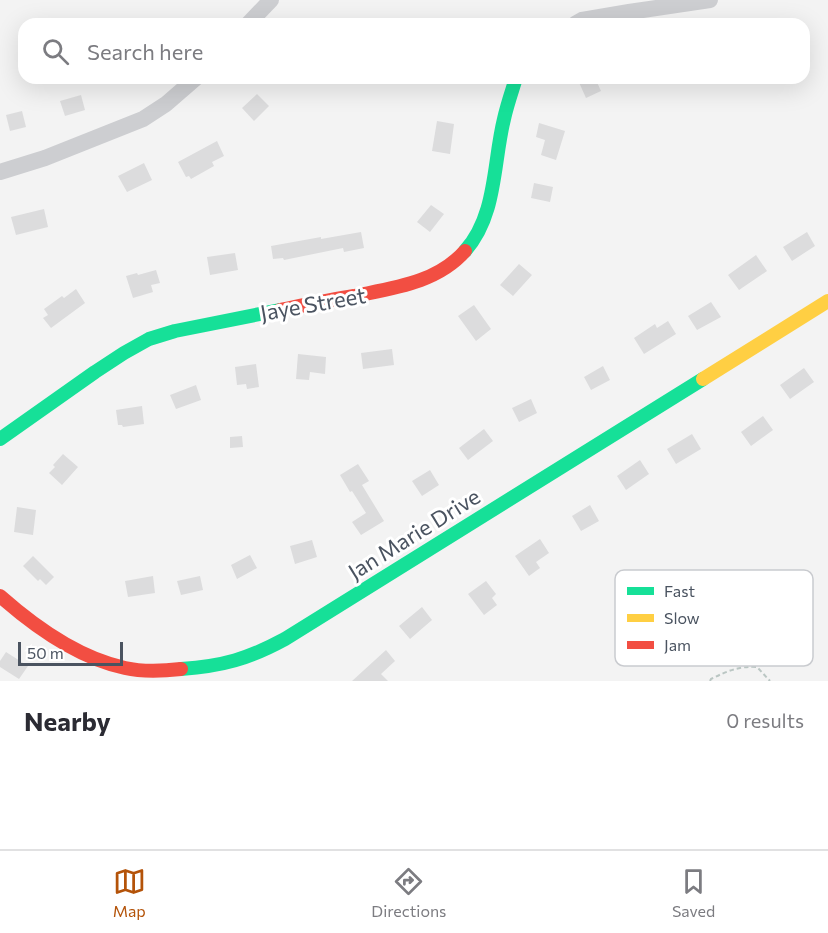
<!DOCTYPE html>
<style>
:root{--surface:#fff;--page:#f7f7f7;--text:#2b2b33;--muted:#7c7c81;--line:#e1e1e2;--accent:#b45309}
body{margin:0;font-family:Commissioner,sans-serif;background:var(--page);color:var(--text)}
.scale{position:absolute;left:18px;bottom:15px;width:105px;box-sizing:border-box;padding-left:6px;border:3px solid #4a5360;border-top:0;font-size:16px;line-height:21px;white-space:nowrap;color:#4a5360;-webkit-text-stroke:4px #fff;paint-order:stroke}
.list{margin:0;padding:0;list-style:none}
h2{display:flex;justify-content:space-between;align-items:center;height:78px;margin:0;padding:0 24px;font-size:26px}
h2 small{font-size:20px;font-weight:400;color:var(--muted)}
.icon{flex:none;width:33px;height:33px;fill:none;stroke:currentColor;stroke-width:2;stroke-linecap:round;stroke-linejoin:round}
.map{position:relative;flex:none;width:828px;height:681px;overflow:hidden}
.search{position:absolute;background:var(--surface);box-shadow:0 6px 24px #0002;left:18px;right:18px;top:18px;height:66px;display:flex;align-items:center;gap:15px;box-sizing:border-box;padding:0 21px;border-radius:18px;color:var(--muted);font-size:22px}
.sheet{height:168px;background:var(--surface)}
nav{display:flex;justify-content:space-around;align-items:center;box-sizing:border-box;height:84px;border-top:2px solid var(--line);background:var(--surface);font-size:16px;color:var(--muted)}
nav a{display:grid;justify-items:center;gap:3px}
nav .on{color:var(--accent)}
.map>svg:first-child{display:block}
</style>
<div class="map">
<svg width="828" height="681" viewBox="0 0 828 681">
<rect width="100%" height="100%" fill="#f3f3f3"/>
<!-- building -->
<path fill="#dcdcdd" d="M 577,78 L 595,78 L 601,91 L 586,98 Z
M 257,94 L 269,106 L 254,121 L 242,108 Z
M 81,95 L 85,110 L 65,116 L 60,101 Z
M 22,111 L 26,127 L 10,131 L 6,115 Z
M 437,121 L 454,124 L 450,154 L 432,151 Z
M 539,123 L 565,131 L 556,160 L 541,155 L 545,140 L 536,137 Z
M 217,141 L 224,156 L 212,162 L 214,166 L 191,179 L 189,176 L 186,177 L 178,162 Z
M 144,163 L 152,180 L 127,192 L 118,176 Z
M 534,183 L 553,187 L 550,202 L 531,198 Z
M 431,205 L 444,214 L 430,232 L 417,222 Z
M 44,209 L 48,227 L 16,235 L 11,217 Z
M 361,232 L 364,248 L 344,252 L 343,248 L 284,260 L 283,258 L 273,259 L 271,246 L 321,237 L 321,239 Z
M 807,232 L 815,246 L 792,261 L 783,247 Z
M 235,253 L 238,270 L 210,275 L 207,257 Z
M 756,255 L 767,271 L 739,290 L 728,275 Z
M 519,264 L 532,275 L 513,296 L 500,285 Z
M 156,270 L 160,283 L 151,285 L 153,292 L 133,298 L 126,276 L 137,273 L 138,275 Z
M 76,289 L 85,303 L 51,328 L 43,318 L 48,315 L 44,309 L 62,296 L 64,298 Z
M 711,302 L 721,317 L 697,330 L 688,316 Z
M 474,305 L 491,329 L 476,341 L 458,316 Z
M 668,321 L 676,334 L 644,354 L 634,338 L 655,324 L 657,328 Z
M 392,349 L 394,365 L 363,369 L 361,353 Z
M 298,354 L 326,357 L 325,374 L 310,372 L 309,380 L 296,379 Z
M 256,364 L 259,387 L 247,389 L 246,384 L 237,385 L 235,367 Z
M 603,366 L 610,380 L 591,390 L 584,377 Z
M 804,368 L 814,382 L 790,399 L 780,385 Z
M 196,385 L 201,400 L 176,409 L 170,395 Z
M 531,399 L 537,413 L 519,422 L 512,408 Z
M 142,406 L 144,424 L 123,427 L 122,425 L 118,425 L 116,410 Z
M 763,416 L 773,430 L 751,446 L 741,432 Z
M 484,429 L 493,441 L 468,460 L 459,448 Z
M 692,434 L 701,449 L 676,464 L 667,449 Z
M 242,436 L 243,447 L 230,448 L 230,437 Z
M 63,454 L 78,467 L 62,485 L 49,473 L 55,467 L 53,465 Z
M 640,460 L 649,474 L 626,490 L 617,476 Z
M 358,464 L 369,481 L 362,485 L 384,521 L 361,535 L 352,522 L 366,513 L 352,491 L 350,492 L 340,475 Z
M 430,470 L 439,485 L 422,496 L 412,481 Z
M 590,505 L 599,521 L 581,531 L 572,516 Z
M 17,507 L 36,510 L 33,535 L 14,532 Z
M 540,539 L 549,553 L 536,562 L 540,568 L 529,576 L 515,556 Z
M 312,540 L 317,557 L 295,564 L 290,546 Z
M 250,555 L 257,568 L 237,579 L 231,565 Z
M 33,556 L 54,577 L 46,585 L 40,579 L 38,581 L 23,566 Z
M 153,576 L 155,593 L 128,597 L 125,581 Z
M 200,576 L 203,590 L 181,595 L 177,581 Z
M 486,581 L 496,594 L 492,598 L 497,605 L 484,615 L 468,594 Z
M 422,607 L 432,620 L 410,639 L 399,626 Z
M 386,650 L 395,661 L 381,674 L 388,681 L 352,681 Z
M 6,652 L 28,666 L 19,679 L 0,667 L 0,661 Z"/>
<g fill="none" stroke-linecap="round" stroke-linejoin="round">
<!-- path -->
<path stroke="#bac6c3" stroke-width="2" stroke-dasharray="4.5 3" stroke-linecap="butt" d="M 710,681 L 711,679 C 727,671 739,666 757,667 L 770,681"/>
<!-- street -->
<path stroke="#cdced1" stroke-width="16" d="M 248,24 L 271,0
M 575,24 L 582,20 L 629,12 L 710,0
M 0,172 L 45,158 L 143,119 L 166,104 L 196,78"/>
<!-- fast -->
<path stroke="#16e098" stroke-width="14" d="M 465,251 C 497,215 493,163 504,119 C 507,105 512,91 516,78
M 0,439 L 95,372 L 124,353 L 149,339 L 175,331 L 280,310
M 181,669 C 223,666 248,659 285,639 L 703,379"/>
<!-- slow -->
<path stroke="#ffcf43" stroke-width="14" d="M 703,379 L 828,301"/>
<!-- jam -->
<path stroke="#f24e42" stroke-width="14" d="M 280,310 C 305,305 329,300 354,296 C 393,288 437,283 465,251
M 0,596 C 35,627 78,658 125,668 C 143,672 163,671 181,669"/>
</g>
<g text-anchor="middle" stroke-width="6" stroke-linejoin="round" paint-order="stroke">
<!-- street labels -->
<g font-size="22" fill="#4a5360" stroke="#fff">
<text transform="translate(313 304) rotate(-10)" y="8">Jaye Street</text>
<text transform="translate(414 534) rotate(-32)" y="8">Jan Marie Drive</text>
</g>
</g>
<!-- legend -->
<rect x="615" y="570" width="198" height="96" rx="9" fill="#fff" stroke="#c9cbcf" stroke-width="1.5"/>
<rect x="627" y="587" width="27" height="8" fill="#16e098"/>
<rect x="627" y="614" width="27" height="8" fill="#ffcf43"/>
<rect x="627" y="641" width="27" height="8" fill="#f24e42"/>
<g font-size="16" fill="#4a5360">
<text x="664" y="597">Fast</text>
<text x="664" y="624">Slow</text>
<text x="664" y="651">Jam</text>
</g>
</svg>
<div class="scale">50 m</div>
<div class="search"><svg class="icon" aria-label="search" viewBox="0 0 24 24"><circle cx="10" cy="10" r="6"/><path d="M15 15l6 6"/></svg>Search here</div>
</div>
<section class="sheet">
<h2>Nearby<small>0 results</small></h2>
<ul class="list">
</ul>
</section>
<nav>
<a class="on"><svg class="icon" aria-label="map" viewBox="0 0 24 24"><path d="M3 6l6-2 6 2 6-2v14l-6 2-6-2-6 2zM9 4v14M15 6v14"/></svg>Map</a>
<a><svg class="icon" aria-label="directions" viewBox="0 0 24 24"><path d="M12 3l9 9-9 9-9-9zM9 14v-3h6M13 9l2 2-2 2"/></svg>Directions</a>
<a><svg class="icon" aria-label="saved" viewBox="0 0 24 24"><path d="M7 4h10v16l-5-4-5 4z"/></svg>Saved</a>
</nav>
